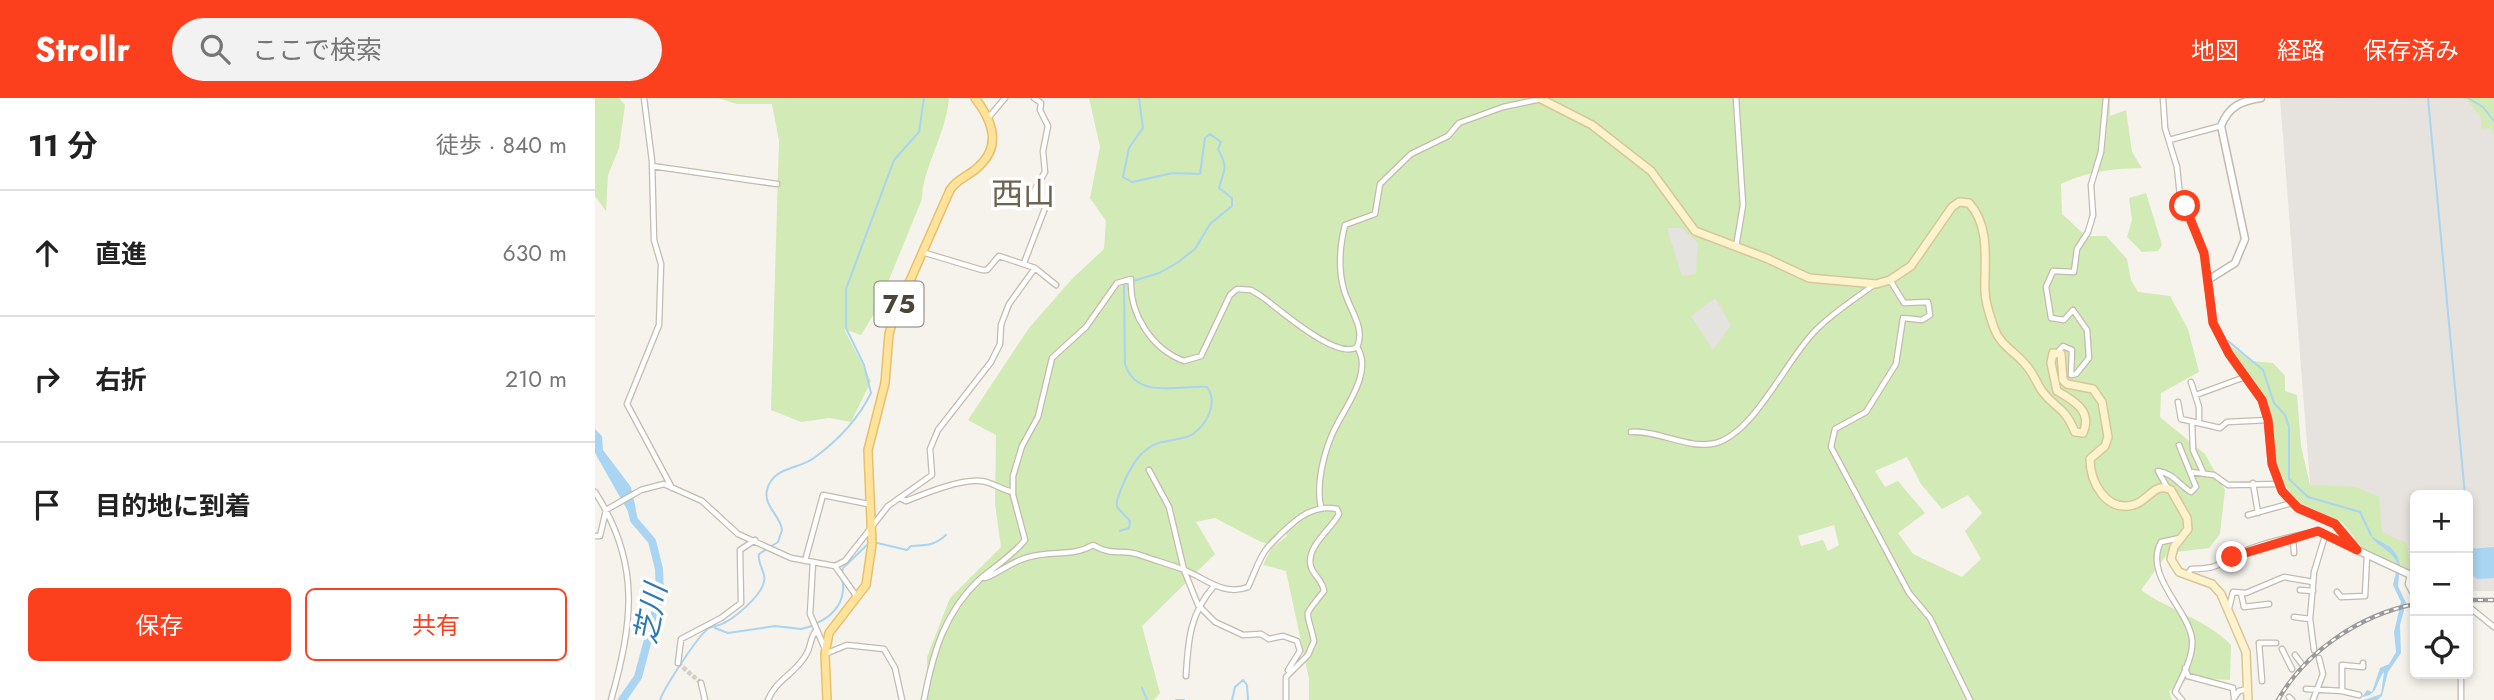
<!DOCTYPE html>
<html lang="ja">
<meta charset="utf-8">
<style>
:root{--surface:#fff;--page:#f2f2f2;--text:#222;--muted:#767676;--line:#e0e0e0;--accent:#fc3f1d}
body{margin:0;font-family:Jost,"Noto Sans JP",sans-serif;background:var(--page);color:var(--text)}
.controls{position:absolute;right:21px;bottom:21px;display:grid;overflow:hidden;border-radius:10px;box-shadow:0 4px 10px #0003}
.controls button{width:63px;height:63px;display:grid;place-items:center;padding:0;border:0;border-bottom:2px solid var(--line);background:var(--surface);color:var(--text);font:35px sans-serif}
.stop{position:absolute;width:21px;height:21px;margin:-16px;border:5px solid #fc3f1d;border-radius:50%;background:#fff}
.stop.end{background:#fc3f1d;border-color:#fff;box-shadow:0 2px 7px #0008}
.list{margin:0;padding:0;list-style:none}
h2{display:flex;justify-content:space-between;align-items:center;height:91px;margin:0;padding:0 28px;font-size:30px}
h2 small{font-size:23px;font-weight:400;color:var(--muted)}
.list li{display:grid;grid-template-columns:46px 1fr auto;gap:21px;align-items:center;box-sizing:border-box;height:126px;padding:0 28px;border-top:2px solid var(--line)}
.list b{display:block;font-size:26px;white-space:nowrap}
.list em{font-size:23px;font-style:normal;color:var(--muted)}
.actions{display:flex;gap:14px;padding:21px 28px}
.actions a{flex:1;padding:16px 0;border:2px solid var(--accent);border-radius:10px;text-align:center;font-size:24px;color:var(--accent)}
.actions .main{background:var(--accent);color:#fff}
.icon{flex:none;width:38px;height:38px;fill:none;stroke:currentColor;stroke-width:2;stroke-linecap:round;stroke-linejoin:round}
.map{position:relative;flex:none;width:1899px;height:602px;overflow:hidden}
header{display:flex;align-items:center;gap:42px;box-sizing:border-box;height:98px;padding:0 35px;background:var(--accent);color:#fff}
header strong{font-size:33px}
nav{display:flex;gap:38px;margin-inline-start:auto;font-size:24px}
.search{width:490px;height:63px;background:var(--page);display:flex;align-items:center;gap:18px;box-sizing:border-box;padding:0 24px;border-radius:38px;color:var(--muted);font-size:26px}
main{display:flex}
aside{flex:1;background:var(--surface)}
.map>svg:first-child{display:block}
</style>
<header>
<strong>Strollr</strong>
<div class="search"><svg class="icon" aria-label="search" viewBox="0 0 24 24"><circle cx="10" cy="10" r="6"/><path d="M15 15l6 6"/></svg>ここで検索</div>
<nav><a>地図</a><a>経路</a><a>保存済み</a></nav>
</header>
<main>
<aside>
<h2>11 分<small>徒歩 · 840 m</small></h2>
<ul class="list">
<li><svg class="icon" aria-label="ahead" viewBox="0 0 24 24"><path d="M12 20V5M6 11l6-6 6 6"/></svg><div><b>直進</b></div><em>630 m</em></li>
<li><svg class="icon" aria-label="right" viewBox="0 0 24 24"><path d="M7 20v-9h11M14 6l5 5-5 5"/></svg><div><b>右折</b></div><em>210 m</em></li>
<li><svg class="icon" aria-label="arrive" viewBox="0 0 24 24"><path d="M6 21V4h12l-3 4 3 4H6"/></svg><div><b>目的地に到着</b></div></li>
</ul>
<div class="actions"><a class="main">保存</a><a>共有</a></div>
</aside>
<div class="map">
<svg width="1899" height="602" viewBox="0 0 1899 602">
<rect width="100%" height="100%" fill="#f6f3ec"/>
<!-- industrial -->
<path fill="#e6e2dd" d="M 1899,0 L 1899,493 L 1873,493 L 1873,397 L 1820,397 L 1820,469 L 1745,421 L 1717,410 L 1685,1 Z"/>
<!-- green -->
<path fill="#d2eab5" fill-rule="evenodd" d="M 0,0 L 24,0 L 30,7 L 24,50 L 13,77 L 11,113 L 0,98 Z
M 123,0 L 354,0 C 351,37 328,68 327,101 L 282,211 L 266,237 L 249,231 L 276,283 L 256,324 L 235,320 L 206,324 L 176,312 L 184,43 L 177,6 L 142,6 Z
M 494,0 L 1515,0 L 1515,18 L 1531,12 L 1537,54 L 1547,70 C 1516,71 1494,73 1466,86 L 1467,116 L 1491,138 L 1511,138 L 1532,161 L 1536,182 L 1543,194 L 1575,198 L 1593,231 L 1604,274 L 1566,295 L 1565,319 L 1610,356 L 1630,392 L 1625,436 L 1614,450 L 1573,455 L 1546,492 C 1575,513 1611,521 1636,547 L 1635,582 L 1595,580 L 1574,593 L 1577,602 L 714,602 L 714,581 L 691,473 L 668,467 L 676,451 L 692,438 L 688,433 L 676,446 L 666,444 L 620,420 L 601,424 L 620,456 L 547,528 L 565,595 L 559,602 L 332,602 L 332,559 L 355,500 L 406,449 L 400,406 L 401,337 L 373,322 L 434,230 L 477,181 L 509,151 L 511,123 L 495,100 L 505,49 ZM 1312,359 L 1326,386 L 1347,411 L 1373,397 L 1387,415 L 1370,433 L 1386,461 L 1367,479 L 1318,456 L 1303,435 L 1330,415 L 1303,383 L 1290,389 L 1280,373 ZM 1239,427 L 1244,447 L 1233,453 L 1228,442 L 1206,448 L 1203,438 Z
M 1870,0 L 1899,0 L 1899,37 L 1895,30 L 1886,31 L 1886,19 Z
M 1551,95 L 1567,147 L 1563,153 L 1547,154 L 1532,139 L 1537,122 L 1534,100 Z
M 1633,246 L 1657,263 L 1678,265 L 1690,278 L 1690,293 L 1702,297 L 1706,348 L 1715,387 L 1761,389 L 1784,399 L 1787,434 L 1811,445 L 1820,476 L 1768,451 L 1748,425 L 1700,403 L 1681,372 L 1677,330 L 1670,299 L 1651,277 Z"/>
<!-- parking -->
<path fill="#e5e3e0" d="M 1072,130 L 1087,130 L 1103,145 L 1101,176 L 1087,178 Z
M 1120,200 L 1136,227 L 1118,252 L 1096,218 Z"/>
<!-- water -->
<path fill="#a9d4f2" d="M 0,331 L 7,338 L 8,352 L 36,389 L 41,412 L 34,415 L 0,355 Z
M 1776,438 L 1795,449 L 1802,457 L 1805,466 L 1803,488 L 1811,505 L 1805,527 L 1806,555 L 1793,574 L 1787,598 L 1782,602 L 1769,602 L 1786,596 L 1789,574 C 1780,585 1784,597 1767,599 L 1772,592 L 1777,594 L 1785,570 L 1794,566 L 1801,554 L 1799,534 L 1806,504 L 1798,487 L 1803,466 C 1795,450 1781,448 1776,438 Z
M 1899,449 L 1899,480 L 1882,481 L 1877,477 L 1874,451 Z"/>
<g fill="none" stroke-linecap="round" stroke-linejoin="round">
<!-- stream -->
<path stroke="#a9d4f2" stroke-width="2" d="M 1833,0 L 1870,397
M 1873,0 L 1888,9 L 1899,23
M 1633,243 L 1668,272 L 1679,305 L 1690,317 L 1694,329 L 1694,381 L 1713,399 L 1765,414 L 1776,437
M 525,433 L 534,430 L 535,423 L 522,409 L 522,402 C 528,385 537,362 552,351 C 566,340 586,344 598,336 C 613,325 623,304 612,289 C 584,287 541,302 530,266 L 529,186 L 564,175 L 582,165 L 600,151 L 615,126 L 637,108 L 637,100 L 624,90 C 629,70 634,72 623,51 L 626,44 L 615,36 L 610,40 L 605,76 L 578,75 L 537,84 L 528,79 L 534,50 L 548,30 L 544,0
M 1873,433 L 1876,452
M 278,444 L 312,452 L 316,448 C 331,447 339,448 351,437
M 247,475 L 248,470 L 273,446
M 222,525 C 240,517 252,501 247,480
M 120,530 L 133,535 L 180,528 L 206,531 L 217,528
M 547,590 L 552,602
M 65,602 C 69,590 104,536 114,530 C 118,528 124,528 129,525 C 141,519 163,500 168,487 C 173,475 162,467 164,456 L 183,444 L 187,432 C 186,418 168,408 172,392 C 178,368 203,372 219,360 C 242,343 264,320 276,295 L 269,267 L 251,230 L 251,191 L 299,62 L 324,34 L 329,0
M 581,602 L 589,602
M 637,602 L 640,589 L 648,582 L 652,587 L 653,602"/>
<!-- river -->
<path stroke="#a9d4f2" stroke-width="8" d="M 27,602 L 43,579 L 65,497 L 64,471 L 57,443 L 39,422 L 35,405"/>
<!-- minor-tunnel -->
<path stroke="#d4d0c8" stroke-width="4.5" stroke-dasharray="4.5 2" stroke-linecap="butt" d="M 83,565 L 106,585"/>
<!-- minor casing -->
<g stroke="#c2bbae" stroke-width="7">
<path id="minor" d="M 49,0 L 57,63 L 59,142 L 66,166 L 64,227 L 32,306 L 77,390
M 1141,0 L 1148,107 L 1141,149
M 1568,0 L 1570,30 L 1582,69 L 1585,98 L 1609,155 L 1613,182
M 394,19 L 410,0
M 1574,42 L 1626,28
M 57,68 L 182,86
M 438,102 L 440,91 L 450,74 L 448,53 L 453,28 L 445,12 L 446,5 L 439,0
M 327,154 L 387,172 L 392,172 L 404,158 L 440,170 L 461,187
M 429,165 L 452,105
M 1295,182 L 1309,205 L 1333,204 L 1335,217 L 1327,222 L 1308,220 L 1301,266 L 1271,314 L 1240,331 L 1236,349 L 1314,495 L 1335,520 L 1375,602
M 1463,254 L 1468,248 L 1477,252 L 1476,277 L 1481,276 L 1494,260 L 1492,232 L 1478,212 L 1469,222 L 1456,220 L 1451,189 L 1458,173 L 1479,174 L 1482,151 L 1493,134 L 1498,117 L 1496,87 L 1506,54 L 1511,0
M 1596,284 L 1604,309 L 1604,325
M 1601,297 L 1650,279
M 1583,304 L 1586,321 L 1625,330 L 1632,324 L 1673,322
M 1597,324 L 1598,352 L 1608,374
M 1036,334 C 1064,332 1094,352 1121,345 C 1160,334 1191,262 1220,233 C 1237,215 1260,201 1280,186
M 554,372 L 574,409 L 589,472 L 603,507 L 620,524 L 648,537 L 666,536 L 674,541 L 688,538 L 702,543 L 705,553 L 693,572
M 1596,374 L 1619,377 L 1633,387 L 1684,386
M 1658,385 L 1663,415
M 1572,389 L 1563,373 C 1578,375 1584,387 1596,394 L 1601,389 L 1584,347
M 0,394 C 46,465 38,524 16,602
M 305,400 L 311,403 C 331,395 365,381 386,383 C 397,384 407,392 418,394
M 726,409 C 721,388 728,359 736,339 C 745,315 780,276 762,249 C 771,230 754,211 749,192 C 743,171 745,147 750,127 L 780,116 L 785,86 L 816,56 L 853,38 L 864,25 L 908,9 L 946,1
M 1653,417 L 1697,405
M 0,438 L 5,438 L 11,412 L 46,392 L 69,386 L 107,403 L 143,436 L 196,460 L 240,468 L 262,499
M 1698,439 L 1699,455
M 1585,440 L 1566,444 C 1548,477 1593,511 1597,541 C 1599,558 1587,579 1580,594 L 1587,602
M 210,463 L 228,397 L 273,406
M 218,464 L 215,516 L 230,551
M 240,468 L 250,463 L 293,408 L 337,377 L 335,351 L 343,332 L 396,264 L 405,246 L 406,227 L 414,206 L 440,170
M 1815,477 L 1813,486 L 1817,494
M 1592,478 L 1596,471 C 1627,471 1622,465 1647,454 C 1670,444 1698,438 1723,433 L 1730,438
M 390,480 C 406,474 417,463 434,459 C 457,452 478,459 498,447 C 518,459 527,450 545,457 C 559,462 573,466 587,471 C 609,479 628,499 653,489 C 659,477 664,459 673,449 C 691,431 713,404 742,411 L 744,416 C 736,432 710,449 716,469 C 719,478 728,483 729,493 C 706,523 712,508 719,543 L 713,557 L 691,579 L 691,602
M 1705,492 L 1718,493
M 1742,494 L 1746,499 L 1770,498 L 1772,457
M 1646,495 L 1649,509 L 1674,506
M 1873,508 L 1899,529
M 1634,510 L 1638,494 L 1651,495 L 1689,479 L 1718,484
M 1699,519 L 1715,521
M 1687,551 L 1697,571
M 1719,552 L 1715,521 L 1719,474 L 1730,438 L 1761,451
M 230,556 L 252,547 L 289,551 L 300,570 L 307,602
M 1700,557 L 1706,565
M 83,565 L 86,541 L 126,520 L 146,505 L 145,452 L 160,442
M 1590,570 L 1593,578 L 1638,590 L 1639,600 L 1644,593 L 1653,591
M 1866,576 L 1866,602
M 591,578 C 593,542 595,515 619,488
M 1667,583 L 1664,545 L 1681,545
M 106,585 L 110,602
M 1711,591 L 1747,593 L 1747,567 L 1768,569 L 1768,565
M 1747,593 L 1764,597
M 1694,599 L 1697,602
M 173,602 C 181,581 202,575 212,555 C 216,548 215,541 220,534
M 329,602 C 338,555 349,515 385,481 C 400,468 417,458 430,442 L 418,397 L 418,378 L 427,348 L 443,319 L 457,260 L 491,229 L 522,185 L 536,181 C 534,216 557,251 589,263 L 606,258 L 635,197 L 642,191 L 656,192 L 666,198 C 684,211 742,263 762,249
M 1718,602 L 1728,576 L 1724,560"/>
</g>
<!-- tertiary casing -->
<g stroke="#c2bbae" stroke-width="9">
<path id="tertiary" d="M 1666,0 C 1646,3 1634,8 1626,28 L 1650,141 L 1640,165 L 1613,182 L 1618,225 L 1634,256 L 1667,302 L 1673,322 L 1677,366 L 1687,393 L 1703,410 L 1740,426 L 1762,452 L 1820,479"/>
</g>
<!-- secondary casing -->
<g stroke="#d6c79b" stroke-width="10">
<path id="secondary" d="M 944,0 L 997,27 L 1056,73 L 1100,133 L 1171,160 L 1214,180 L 1281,186 L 1295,182 L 1316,168 L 1357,109 L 1364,104 L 1374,105 C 1396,129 1389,165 1390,193 C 1390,205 1395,218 1399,230 C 1405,247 1419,253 1430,266 C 1438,274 1441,284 1447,293 C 1462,313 1468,306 1480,334 L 1488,335 C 1498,313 1478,302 1462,293 L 1456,265 L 1458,255 L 1466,256 L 1468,282 L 1472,286 L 1498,291 L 1507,304 L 1513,339 L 1510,348 L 1495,361 C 1495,384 1511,414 1538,407 C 1553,404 1559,383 1576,392 L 1592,420 L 1593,431 L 1579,449 L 1576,461 L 1584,474 L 1617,486 L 1626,496 L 1651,554 L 1653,602"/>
</g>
<!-- primary casing -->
<g stroke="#e6c16a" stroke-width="10">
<path id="primary" d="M 232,602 L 230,556 L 234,535 L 271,487 L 277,446 L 273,352 L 290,285 L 294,236 L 299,219 L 355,92 C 362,81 372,79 382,70 C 408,48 397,22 380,0"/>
</g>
<!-- minor -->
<use href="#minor" stroke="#fff" stroke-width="4.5"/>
<!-- tertiary -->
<use href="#tertiary" stroke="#fff" stroke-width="6"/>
<!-- secondary -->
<use href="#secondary" stroke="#fff3cd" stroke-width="7"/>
<!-- primary -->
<use href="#primary" stroke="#ffe39c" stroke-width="7"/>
<!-- rail casing -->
<g stroke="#9a9a9a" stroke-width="4.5">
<path id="rail" d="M 1873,502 L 1899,502
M 1683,602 C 1711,553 1765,517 1820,506"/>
</g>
<!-- rail -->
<use href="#rail" stroke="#fff" stroke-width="2" stroke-dasharray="5" stroke-linecap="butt"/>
</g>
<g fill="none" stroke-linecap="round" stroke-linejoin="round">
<!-- route -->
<path stroke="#fc3f1d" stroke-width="9" d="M 1590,108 L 1609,155 L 1618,225 L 1634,256 L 1667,302 L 1673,322 L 1677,366 L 1687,393 L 1703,410 L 1740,426 L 1762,452 L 1723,433 L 1637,459"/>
</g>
<g text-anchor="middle" stroke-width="7" stroke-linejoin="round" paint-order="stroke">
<!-- shield labels -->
<rect fill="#fff" stroke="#817c74" stroke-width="2" x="279.5" y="183.5" width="49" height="45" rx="5"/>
<g font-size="26" font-weight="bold" fill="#4b4439">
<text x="304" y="215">75</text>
</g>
<!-- water labels -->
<g font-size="30" font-style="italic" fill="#2e7ab2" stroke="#fff">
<text transform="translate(56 516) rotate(-79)" y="10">芝川</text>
</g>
<!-- quarter labels -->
<g font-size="32" fill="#6e6250" stroke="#fff">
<text x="428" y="107">西山</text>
</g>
</g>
</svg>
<div class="controls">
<button>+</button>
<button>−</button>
<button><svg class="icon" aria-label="locate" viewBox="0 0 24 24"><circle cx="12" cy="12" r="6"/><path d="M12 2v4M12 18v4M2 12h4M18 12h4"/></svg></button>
</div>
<div class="stop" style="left:1590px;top:108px"></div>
<div class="stop end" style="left:1637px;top:459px"></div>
</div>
</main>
